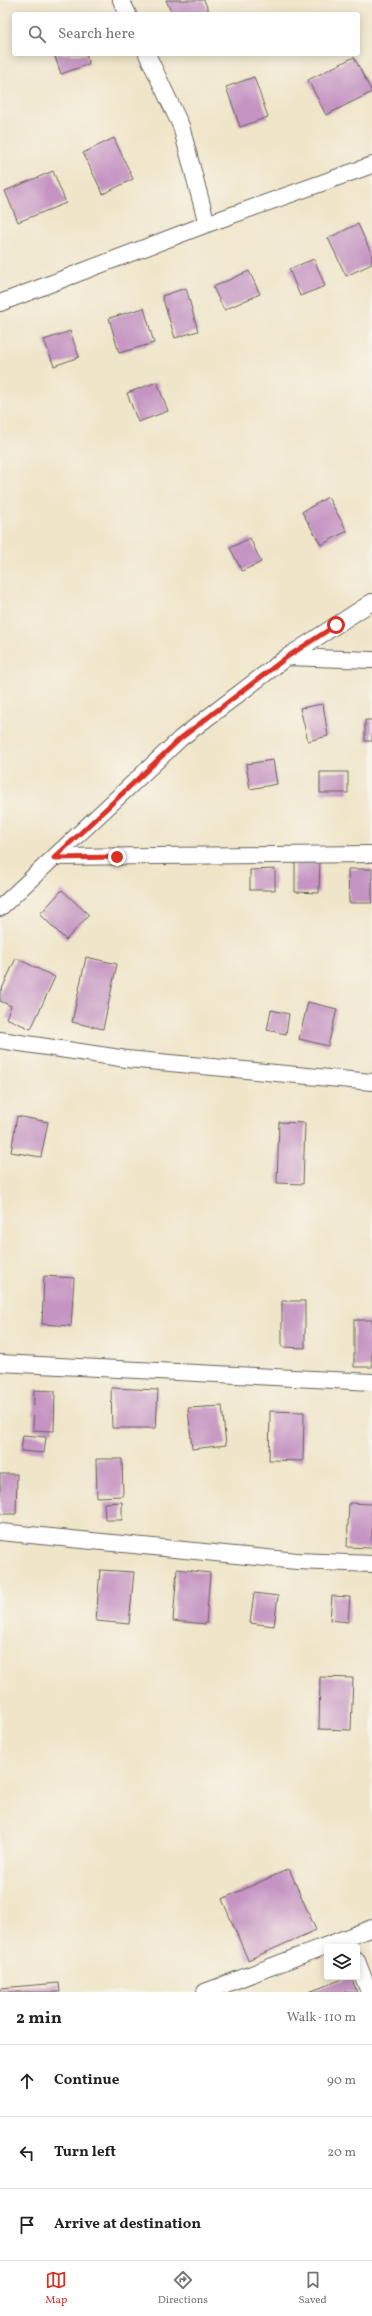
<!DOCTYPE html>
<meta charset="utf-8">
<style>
:root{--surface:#fff;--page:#f6f6f6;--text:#222;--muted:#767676;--line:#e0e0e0;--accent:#d93025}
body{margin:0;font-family:Vollkorn,serif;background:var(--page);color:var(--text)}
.controls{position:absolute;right:12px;bottom:12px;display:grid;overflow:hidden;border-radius:4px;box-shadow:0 2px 10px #0003}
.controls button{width:36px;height:36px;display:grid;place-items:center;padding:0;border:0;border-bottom:1px solid var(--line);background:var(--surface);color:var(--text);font:20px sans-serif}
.stop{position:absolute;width:12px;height:12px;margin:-9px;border:3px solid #d93025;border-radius:50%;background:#fff}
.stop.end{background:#d93025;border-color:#fff;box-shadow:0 1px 4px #0008}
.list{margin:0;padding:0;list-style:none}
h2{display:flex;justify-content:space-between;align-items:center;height:52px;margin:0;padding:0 16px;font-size:17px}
h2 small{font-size:13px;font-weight:400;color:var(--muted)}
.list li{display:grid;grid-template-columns:26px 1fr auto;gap:12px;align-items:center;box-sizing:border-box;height:72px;padding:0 16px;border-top:1px solid var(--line)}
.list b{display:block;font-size:15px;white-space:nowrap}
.list em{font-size:13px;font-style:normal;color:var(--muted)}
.icon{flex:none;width:22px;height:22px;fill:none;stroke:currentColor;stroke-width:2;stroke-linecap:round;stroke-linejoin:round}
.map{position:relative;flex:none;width:372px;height:1992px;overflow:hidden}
.search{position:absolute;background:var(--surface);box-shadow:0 2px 10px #0003;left:12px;right:12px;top:12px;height:44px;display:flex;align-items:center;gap:10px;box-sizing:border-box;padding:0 14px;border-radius:4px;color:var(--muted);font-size:15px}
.sheet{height:268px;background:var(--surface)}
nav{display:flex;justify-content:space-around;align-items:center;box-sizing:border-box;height:56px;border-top:1px solid var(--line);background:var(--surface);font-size:11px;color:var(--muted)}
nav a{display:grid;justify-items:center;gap:2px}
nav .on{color:var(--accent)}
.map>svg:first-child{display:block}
</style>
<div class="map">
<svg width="372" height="1992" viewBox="0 0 372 1992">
<rect width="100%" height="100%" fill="#f7f3e8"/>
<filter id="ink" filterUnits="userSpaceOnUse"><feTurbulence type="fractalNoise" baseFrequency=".025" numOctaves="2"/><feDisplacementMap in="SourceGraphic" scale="8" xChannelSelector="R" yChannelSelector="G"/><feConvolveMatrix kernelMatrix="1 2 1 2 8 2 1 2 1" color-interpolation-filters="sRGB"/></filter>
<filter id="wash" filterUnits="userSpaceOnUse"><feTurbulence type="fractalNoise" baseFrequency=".012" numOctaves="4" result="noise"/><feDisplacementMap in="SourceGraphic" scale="16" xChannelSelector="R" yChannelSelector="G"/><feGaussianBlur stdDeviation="0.9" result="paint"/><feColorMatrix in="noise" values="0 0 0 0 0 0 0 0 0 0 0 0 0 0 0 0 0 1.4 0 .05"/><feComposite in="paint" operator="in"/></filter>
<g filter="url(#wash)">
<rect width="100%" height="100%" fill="#efe5c9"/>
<g id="blocks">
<!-- building -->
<path fill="#c594c3" d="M 166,0 L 204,0 L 210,14 L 172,14 Z
M 54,54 L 86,54 L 89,64 L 61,74 Z
M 354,57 L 372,92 L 326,115 L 308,80 Z
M 254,77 L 268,117 L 240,127 L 226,87 Z
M 114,138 L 133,179 L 103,194 L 83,153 Z
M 53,171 L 66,203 L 18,222 L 5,191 Z
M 358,224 L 372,255 L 372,264 L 346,276 L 328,238 Z
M 314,259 L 325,286 L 300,296 L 289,269 Z
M 249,271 L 260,294 L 224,310 L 213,287 Z
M 186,288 L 198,331 L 175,338 L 162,296 Z
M 144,308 L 154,343 L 119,353 L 109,318 Z
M 70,331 L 79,357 L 54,366 L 44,340 Z
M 157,382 L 168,411 L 138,422 L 127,393 Z
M 328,497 L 347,531 L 321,545 L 302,512 Z
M 250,538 L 261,562 L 242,571 L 230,548 Z
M 323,704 L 328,736 L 308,741 L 300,708 Z
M 365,720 L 372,720 L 372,741 L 365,741 Z
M 273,760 L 277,784 L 250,789 L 246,764 Z
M 320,772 L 348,772 L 348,793 L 320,793 Z
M 295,861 L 320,861 L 319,893 L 295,892 Z
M 275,869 L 275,890 L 250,890 L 250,870 Z
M 348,869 L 372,869 L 372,903 L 349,903 Z
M 62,890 L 89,915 L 66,940 L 40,914 Z
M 86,957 L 117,964 L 103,1029 L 72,1022 Z
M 16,958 L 55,977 L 31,1029 L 6,1018 L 11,1006 L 0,1001 L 0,993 Z
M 308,1002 L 337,1009 L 328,1046 L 299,1039 Z
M 271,1010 L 289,1014 L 286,1034 L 267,1030 Z
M 17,1116 L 48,1122 L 41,1157 L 11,1152 Z
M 279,1122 L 305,1123 L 303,1184 L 277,1183 Z
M 44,1276 L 74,1278 L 71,1326 L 42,1324 Z
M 282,1301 L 305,1301 L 305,1348 L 282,1347 Z
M 354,1320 L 372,1320 L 372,1367 L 354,1367 Z
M 111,1388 L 158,1390 L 156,1428 L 112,1428 Z
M 34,1390 L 55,1391 L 54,1431 L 33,1430 Z
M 222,1406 L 226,1445 L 192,1449 L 188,1408 Z
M 270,1411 L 304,1412 L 303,1461 L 269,1460 Z
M 23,1435 L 46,1437 L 44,1453 L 21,1451 Z
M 96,1459 L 122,1459 L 123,1496 L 97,1497 Z
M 0,1474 L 17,1474 L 16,1514 L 0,1514 Z
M 122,1502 L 122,1520 L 105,1520 L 104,1503 Z
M 349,1503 L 372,1504 L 372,1548 L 347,1547 Z
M 177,1569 L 210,1573 L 206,1624 L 173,1621 Z
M 100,1570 L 134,1572 L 129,1624 L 96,1621 Z
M 254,1593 L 278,1596 L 274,1626 L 250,1623 Z
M 332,1596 L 350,1597 L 348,1622 L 330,1620 Z
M 320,1677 L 353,1678 L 351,1730 L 319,1729 Z
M 289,1869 L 316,1930 L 248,1960 L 222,1899 Z
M 348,1977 L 351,1977 L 357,1992 L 309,1992 Z
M 59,1983 L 60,1992 L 0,1992 L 0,1988 Z"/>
</g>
</g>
<g filter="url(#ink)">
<use href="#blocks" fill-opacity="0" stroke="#666259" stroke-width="1"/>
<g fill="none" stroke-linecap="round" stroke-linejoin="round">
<!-- lane casing -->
<g stroke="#666259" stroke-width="18">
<path id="lane" d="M 121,0 L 128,14
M 147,54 L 181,126 L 207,224
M 0,303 L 207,224 L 372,165
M 287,657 L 372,660
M 54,857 L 372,854
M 0,908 L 181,738 L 287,657 L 372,602
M 0,1040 L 127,1059 L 372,1082
M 0,1363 L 372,1382
M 0,1532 L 297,1561 L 372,1564
M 357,1961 L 369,1992
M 205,1992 L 372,1928"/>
</g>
<!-- lane -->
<use href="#lane" stroke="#fff" stroke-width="16"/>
</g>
</g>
<g fill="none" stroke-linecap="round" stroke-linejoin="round" filter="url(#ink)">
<!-- route -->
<path stroke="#d93025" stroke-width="5" d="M 117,857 L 54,858 L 181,738 L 287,657 L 336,625"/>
</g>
</svg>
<div class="controls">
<button><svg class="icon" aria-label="layers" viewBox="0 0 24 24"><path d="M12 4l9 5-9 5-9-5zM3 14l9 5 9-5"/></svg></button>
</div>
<div class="stop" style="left:336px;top:625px"></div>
<div class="stop end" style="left:117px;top:857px"></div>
<div class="search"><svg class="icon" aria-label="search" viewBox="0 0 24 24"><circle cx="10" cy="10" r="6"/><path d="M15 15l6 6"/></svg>Search here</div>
</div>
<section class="sheet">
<h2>2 min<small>Walk · 110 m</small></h2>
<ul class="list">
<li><svg class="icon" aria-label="ahead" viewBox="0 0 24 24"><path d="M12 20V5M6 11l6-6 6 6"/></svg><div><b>Continue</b></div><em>90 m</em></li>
<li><svg class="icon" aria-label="left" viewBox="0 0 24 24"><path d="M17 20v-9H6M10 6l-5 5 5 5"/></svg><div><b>Turn left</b></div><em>20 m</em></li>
<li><svg class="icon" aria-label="arrive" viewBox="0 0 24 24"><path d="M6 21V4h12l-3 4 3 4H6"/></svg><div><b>Arrive at destination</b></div></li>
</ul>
</section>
<nav>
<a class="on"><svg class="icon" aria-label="map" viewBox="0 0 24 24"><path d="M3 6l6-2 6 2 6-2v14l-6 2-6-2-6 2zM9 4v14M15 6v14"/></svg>Map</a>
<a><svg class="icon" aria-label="directions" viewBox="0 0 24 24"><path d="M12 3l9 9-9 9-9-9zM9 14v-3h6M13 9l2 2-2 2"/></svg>Directions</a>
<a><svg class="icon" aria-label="saved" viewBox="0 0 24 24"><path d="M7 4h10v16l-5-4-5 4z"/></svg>Saved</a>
</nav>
